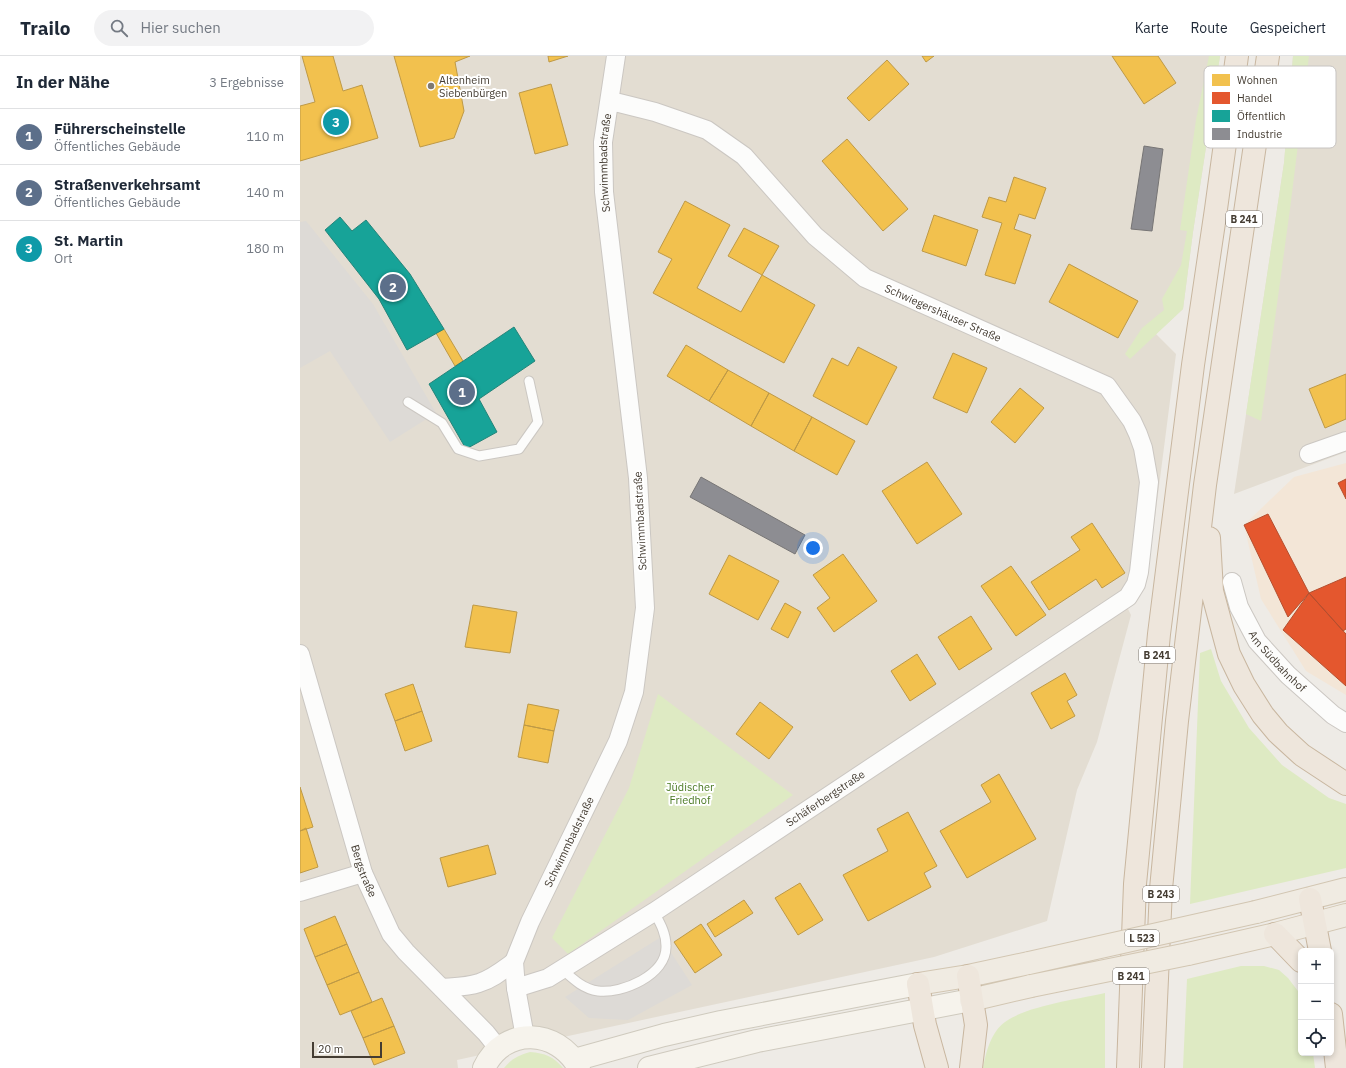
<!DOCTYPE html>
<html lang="de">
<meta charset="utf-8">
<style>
:root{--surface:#fff;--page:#f2f2f3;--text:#1f2937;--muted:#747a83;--line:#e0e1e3;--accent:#0f766e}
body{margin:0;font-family:"IBM Plex Sans",sans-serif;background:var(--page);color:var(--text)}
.controls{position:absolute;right:12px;bottom:12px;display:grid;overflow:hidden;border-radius:6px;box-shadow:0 2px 6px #0003}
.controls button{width:36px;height:36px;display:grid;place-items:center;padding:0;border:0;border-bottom:1px solid var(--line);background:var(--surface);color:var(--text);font:20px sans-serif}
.scale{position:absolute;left:12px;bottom:10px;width:70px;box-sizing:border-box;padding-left:4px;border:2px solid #443c32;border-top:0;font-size:11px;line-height:14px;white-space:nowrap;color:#443c32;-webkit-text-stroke:3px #fff;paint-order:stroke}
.you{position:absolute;left:513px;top:492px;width:14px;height:14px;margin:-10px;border:3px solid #fff;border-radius:50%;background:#1a73e8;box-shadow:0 0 0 6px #1a73e833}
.badge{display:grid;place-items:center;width:26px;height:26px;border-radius:50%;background:var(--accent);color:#fff;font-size:13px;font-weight:700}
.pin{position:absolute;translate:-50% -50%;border:2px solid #fff;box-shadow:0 1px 4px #0006}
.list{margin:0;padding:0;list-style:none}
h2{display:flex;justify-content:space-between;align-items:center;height:52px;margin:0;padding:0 16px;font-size:17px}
h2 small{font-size:13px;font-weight:400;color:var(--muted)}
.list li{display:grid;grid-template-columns:26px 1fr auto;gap:12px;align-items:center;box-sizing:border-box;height:56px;padding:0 16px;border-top:1px solid var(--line)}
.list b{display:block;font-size:15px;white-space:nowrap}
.list p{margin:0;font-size:13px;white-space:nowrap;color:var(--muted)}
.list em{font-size:13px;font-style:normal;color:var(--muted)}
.icon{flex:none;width:22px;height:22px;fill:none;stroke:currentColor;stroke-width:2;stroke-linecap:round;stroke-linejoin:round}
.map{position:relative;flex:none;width:1046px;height:1012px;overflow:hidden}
header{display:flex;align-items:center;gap:24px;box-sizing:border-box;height:56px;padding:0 20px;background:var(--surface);border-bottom:1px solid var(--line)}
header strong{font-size:19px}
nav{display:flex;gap:22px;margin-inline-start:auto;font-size:14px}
.search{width:280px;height:36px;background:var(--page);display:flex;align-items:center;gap:10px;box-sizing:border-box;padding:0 14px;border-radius:22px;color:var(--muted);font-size:15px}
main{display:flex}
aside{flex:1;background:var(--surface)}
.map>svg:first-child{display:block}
</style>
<header>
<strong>Trailo</strong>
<div class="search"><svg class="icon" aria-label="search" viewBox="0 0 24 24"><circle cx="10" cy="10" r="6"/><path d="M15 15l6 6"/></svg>Hier suchen</div>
<nav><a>Karte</a><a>Route</a><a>Gespeichert</a></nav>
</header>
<main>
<aside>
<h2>In der Nähe<small>3 Ergebnisse</small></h2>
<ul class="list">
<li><span class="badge" style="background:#5c6f8a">1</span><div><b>Führerscheinstelle</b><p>Öffentliches Gebäude</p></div><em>110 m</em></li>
<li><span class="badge" style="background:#5c6f8a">2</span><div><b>Straßenverkehrsamt</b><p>Öffentliches Gebäude</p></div><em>140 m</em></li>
<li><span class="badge" style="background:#0f9aa8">3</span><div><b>St. Martin</b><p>Ort</p></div><em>180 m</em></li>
</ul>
</aside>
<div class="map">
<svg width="1046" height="1012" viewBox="0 0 1046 1012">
<rect width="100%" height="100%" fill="#eeebe6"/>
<!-- residential -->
<path fill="#e3ddd2" d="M 0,0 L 920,0 L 893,176 L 883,253 L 856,278 L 876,298 L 847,524 L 841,536 L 827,551 L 831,559 L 797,686 L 777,734 L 747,865 L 634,901 L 157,1004 L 158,1012 L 0,1012 Z
M 993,0 L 1046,0 L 1046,396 L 934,438 L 984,107 Z"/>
<!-- commercial -->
<path fill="#f3e6d7" d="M 1046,407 L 1046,639 L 1006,615 L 961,543 L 944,469 L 994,421 Z"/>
<!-- green -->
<path fill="#deeac3" d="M 909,0 L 920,0 L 893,176 L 883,253 L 830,303 L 825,298 L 842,272 L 864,254 L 862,243 L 881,209 L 887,175 L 880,174 L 896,64 Z
M 993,0 L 1009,0 L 990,153 L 961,365 L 946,358 L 984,107 Z
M 911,593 L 921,625 L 949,672 L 982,709 L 1029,742 L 1046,748 L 1046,812 L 890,848 L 900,597 Z
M 358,638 L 493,739 L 268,898 L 252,882 L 329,732 Z
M 941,910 L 964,910 L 979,914 L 988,922 L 1001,939 L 1001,997 L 1013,997 L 1015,1012 L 883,1012 L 887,923 Z
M 805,937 L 805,1012 L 683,1012 C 686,996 691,976 705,966 C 726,950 779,943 805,937 Z
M 230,996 C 245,997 254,1001 263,1012 L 204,1012 C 211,1003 219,999 230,996 Z"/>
<!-- parking -->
<path fill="#dddad6" d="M 6,165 L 73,248 L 136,357 L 90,386 L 30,295 L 0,312 L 0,166 Z
M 361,881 L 392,929 L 328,964 L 289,962 L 265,941 Z"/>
<!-- homes -->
<path fill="#f2c14e" stroke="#be9946" d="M 2,0 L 33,0 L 43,35 L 62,29 L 78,82 L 0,105 L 0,50 L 15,46 Z
M 94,0 L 170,0 L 155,6 L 164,55 L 154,82 L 120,91 Z
M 248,0 L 268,0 L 249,6 Z
M 622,0 L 634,0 L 626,6 Z
M 812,0 L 858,0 L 876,27 L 844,48 Z
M 587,4 L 609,28 L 569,65 L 547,42 Z
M 251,28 L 268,89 L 235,98 L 219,37 Z
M 547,83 L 608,153 L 583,175 L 522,105 Z
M 714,121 L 746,132 L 735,163 L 719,158 L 714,173 L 731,179 L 715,228 L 685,219 L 702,167 L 682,161 L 689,141 L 706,146 Z
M 385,145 L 430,169 L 397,232 L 441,256 L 462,219 L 515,249 L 484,307 L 353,237 L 372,203 L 358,196 Z
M 634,159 L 678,174 L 666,210 L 622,195 Z
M 444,172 L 479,190 L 462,219 L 428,200 Z
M 769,208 L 838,245 L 818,282 L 749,246 Z
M 144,273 L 163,305 L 155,310 L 136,277 Z
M 386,289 L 428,314 L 409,345 L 367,320 Z
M 558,291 L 597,311 L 567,369 L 513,340 L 532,302 L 548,310 Z
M 653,297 L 687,312 L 667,357 L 633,342 Z
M 428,314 L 469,337 L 451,370 L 409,345 Z
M 1046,318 L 1046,363 L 1025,372 L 1009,333 Z
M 720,332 L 744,352 L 715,387 L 691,366 Z
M 469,337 L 512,361 L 494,395 L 451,370 Z
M 512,361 L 555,385 L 537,419 L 494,395 Z
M 627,406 L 662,458 L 617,488 L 582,435 Z
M 792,467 L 825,517 L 802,532 L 796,523 L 749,554 L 731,526 L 780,494 L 771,481 Z
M 543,498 L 577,545 L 534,576 L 517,552 L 530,542 L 513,519 Z
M 429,499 L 479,525 L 458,564 L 409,538 Z
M 711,510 L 746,559 L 716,580 L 681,530 Z
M 485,547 L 501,556 L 488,582 L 471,573 Z
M 173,549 L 217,556 L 210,597 L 165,591 Z
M 671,560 L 692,593 L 659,614 L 638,581 Z
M 617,598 L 636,628 L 610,645 L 591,615 Z
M 765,617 L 777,639 L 767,645 L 775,660 L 751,673 L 731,637 Z
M 113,628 L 122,655 L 95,665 L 85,638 Z
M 460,646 L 493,671 L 469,703 L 436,678 Z
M 228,648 L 259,654 L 254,675 L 224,669 Z
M 122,655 L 132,685 L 105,695 L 95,665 Z
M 224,669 L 254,675 L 248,707 L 218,701 Z
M 699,718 L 736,783 L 667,822 L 640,775 L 691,746 L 681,729 Z
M 0,731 L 13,771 L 0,775 Z
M 608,756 L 637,810 L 624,817 L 631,831 L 568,865 L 543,819 L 588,795 L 577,773 Z
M 6,772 L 18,811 L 0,817 L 0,775 Z
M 188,789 L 196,818 L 148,831 L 140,802 Z
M 500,827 L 523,864 L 498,879 L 475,842 Z
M 444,844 L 453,857 L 415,881 L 407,868 Z
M 35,860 L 47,888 L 15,901 L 4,873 Z
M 401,868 L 422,899 L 395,917 L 374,886 Z
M 47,888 L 59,916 L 27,929 L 15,901 Z
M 59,916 L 72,946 L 40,959 L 27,929 Z
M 82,942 L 94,970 L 63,982 L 51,955 Z
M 94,970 L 105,997 L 74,1009 L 63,982 Z"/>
<!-- shops -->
<path fill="#e4572e" stroke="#b44f2f" d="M 1046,423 L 1046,443 L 1038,427 Z
M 968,458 L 1009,537 L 988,561 L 944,469 Z
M 1046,521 L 1046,573 L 1043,575 L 1009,537 Z
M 1009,537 L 1046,578 L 1046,630 L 983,574 Z"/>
<!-- public -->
<path fill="#17a398" stroke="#248479" d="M 40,161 L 52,175 L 66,164 L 110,218 L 144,273 L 107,294 L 79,243 L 25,174 Z
M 214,271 L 235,305 L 179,343 L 197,376 L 166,393 L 129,328 Z"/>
<!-- industry -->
<path fill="#8d8d92" stroke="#777575" d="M 844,90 L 863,93 L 852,175 L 831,173 Z
M 401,421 L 505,479 L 495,498 L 390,441 Z"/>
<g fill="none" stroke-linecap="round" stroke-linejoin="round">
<!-- service casing -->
<g stroke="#cbc7c2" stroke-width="11">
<path id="service" d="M 108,346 L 142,367 L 158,393 L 179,400 L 219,393 L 238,366 L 229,325
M 262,913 C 273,923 283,933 298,935 C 322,938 367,919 366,890 C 366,877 360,867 354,856"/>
</g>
<!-- minor casing -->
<g stroke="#cbc7c2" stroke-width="20">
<g id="minor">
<path d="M 1009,398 L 1046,385"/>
<path id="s1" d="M 932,526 L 939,551 L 957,585 L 988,619 L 1033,659 L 1046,667"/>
<path id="s2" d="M 0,598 L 63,817 L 91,878 L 106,896 L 186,977 L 198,992"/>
<path d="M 0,836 L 63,817"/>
<path d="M 142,932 C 154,931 167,931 179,927 C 192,923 203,914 214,906"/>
<path id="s3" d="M 216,932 L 248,922 L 354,856 L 828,541 L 836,528 L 839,516 L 849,426 L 843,392 L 838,378 L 832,365 L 807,330 L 565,222 L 515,180 L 444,100 L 407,74 L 355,56 L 319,47 L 310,46"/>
<path id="s4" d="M 225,981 L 216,932 L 214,906 L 230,866 L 318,685 L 334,636 L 345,552 L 338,422 L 304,136 L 303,86 L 316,0"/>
</g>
</g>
<!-- secondary casing -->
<g stroke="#cfcabe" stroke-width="24">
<path id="secondary" d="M 274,1004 L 364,979 L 421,966 L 618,928
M 184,1012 C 204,970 257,972 279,1012
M 349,1012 L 457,985 L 671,944"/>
</g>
<!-- primary casing -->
<g stroke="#d2c6b2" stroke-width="24">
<path id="primary" d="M 956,856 L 1046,833
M 888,898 L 975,878 L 1046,859
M 618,928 L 668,920 L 729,907
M 671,944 L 731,930"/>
</g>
<!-- trunk casing -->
<g stroke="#c8b69f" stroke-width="24">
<path id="trunk" d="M 909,482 L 912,535 L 929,598 L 944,629 L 963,659 L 978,677 L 1002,699 L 1046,728
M 1010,843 L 1020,895
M 975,878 L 1001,905
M 668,920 L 676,969 L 671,1012
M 618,928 L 625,969 L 637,1012
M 1031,958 L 1037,1012
M 828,1012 L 835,828 L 859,578 L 893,309 L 916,153 L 937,0
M 853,1012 L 861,833 L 877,665 L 905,429 L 968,0"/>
</g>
<!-- service -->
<use href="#service" stroke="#fcfcfb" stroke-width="9"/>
<!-- minor -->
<use href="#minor" stroke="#fcfcfb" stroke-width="18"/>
<!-- secondary -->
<use href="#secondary" stroke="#f6f3ec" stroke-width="22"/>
<!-- primary -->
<use href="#primary" stroke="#f0ebe2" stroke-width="22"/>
<!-- trunk -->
<use href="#trunk" stroke="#eee6dc" stroke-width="22"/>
<!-- primary-bridge casing -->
<g stroke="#d2c6b2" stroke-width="24" stroke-linecap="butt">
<path id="primary-bridge" d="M 729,907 L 956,856
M 731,930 L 888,898"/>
</g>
<!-- primary-bridge -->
<use href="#primary-bridge" stroke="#f0ebe2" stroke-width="22"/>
</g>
<!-- markers -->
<circle fill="#807971" stroke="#fff" stroke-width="1.5" cx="131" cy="30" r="4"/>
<g text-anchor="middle" stroke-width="4" stroke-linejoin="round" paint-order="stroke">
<!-- shield labels -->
<g fill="#fff" stroke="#7c7670" stroke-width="1">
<rect x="926" y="155" width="36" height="16" rx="3"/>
<rect x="839" y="591" width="36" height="16" rx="3"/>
<rect x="843" y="830" width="36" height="16" rx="3"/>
<rect x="825" y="874" width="34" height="16" rx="3"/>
<rect x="813" y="912" width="36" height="16" rx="3"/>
</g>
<g font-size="10" font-weight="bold" fill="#443c32">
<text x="944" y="167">B 241</text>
<text x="857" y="603">B 241</text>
<text x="861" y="842">B 243</text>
<text x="842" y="886">L 523</text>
<text x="831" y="924">B 241</text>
</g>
<!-- poi labels -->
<g font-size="11" fill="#443c32" stroke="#fff" text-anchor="start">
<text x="139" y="28">Altenheim<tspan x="139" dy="13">Siebenbürgen</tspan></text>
</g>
<!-- street labels -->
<g font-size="11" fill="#443c32" stroke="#fff">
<text dy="4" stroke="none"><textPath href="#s4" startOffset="904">Schwimmbadstraße</textPath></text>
<text transform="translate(643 257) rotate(24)" y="4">Schwiegershäuser Straße</text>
<text transform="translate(340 465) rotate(-93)" y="4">Schwimmbadstraße</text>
<text dy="4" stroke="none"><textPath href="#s1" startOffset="93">Am Südbahnhof</textPath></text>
<text dy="4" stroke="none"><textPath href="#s3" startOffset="364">Schäferbergstraße</textPath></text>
<text dy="4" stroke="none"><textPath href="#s4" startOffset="208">Schwimmbadstraße</textPath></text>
<text dy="4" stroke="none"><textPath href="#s2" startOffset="226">Bergstraße</textPath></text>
</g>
<!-- park labels -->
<g font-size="11" fill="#497922" stroke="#fff">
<text x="390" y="735">Jüdischer<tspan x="390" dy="13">Friedhof</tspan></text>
</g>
</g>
<!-- legend -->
<rect x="904" y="10" width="132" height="82" rx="6" fill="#fff" stroke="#c7c4c2" stroke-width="1"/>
<rect x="912" y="18" width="18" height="12" fill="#f2c14e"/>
<rect x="912" y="36" width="18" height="12" fill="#e4572e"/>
<rect x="912" y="54" width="18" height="12" fill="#17a398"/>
<rect x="912" y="72" width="18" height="12" fill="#8d8d92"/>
<g font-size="11" fill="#443c32">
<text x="937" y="28">Wohnen</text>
<text x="937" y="46">Handel</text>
<text x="937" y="64">Öffentlich</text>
<text x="937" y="82">Industrie</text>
</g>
</svg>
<div class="controls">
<button>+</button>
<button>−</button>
<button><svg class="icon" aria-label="locate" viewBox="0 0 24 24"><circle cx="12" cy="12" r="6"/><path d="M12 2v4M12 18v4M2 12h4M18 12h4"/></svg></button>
</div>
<div class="scale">20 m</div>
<div class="you"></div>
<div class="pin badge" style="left:162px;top:336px;background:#5c6f8a">1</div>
<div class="pin badge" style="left:93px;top:231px;background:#5c6f8a">2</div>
<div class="pin badge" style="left:36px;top:66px;background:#0f9aa8">3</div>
</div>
</main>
